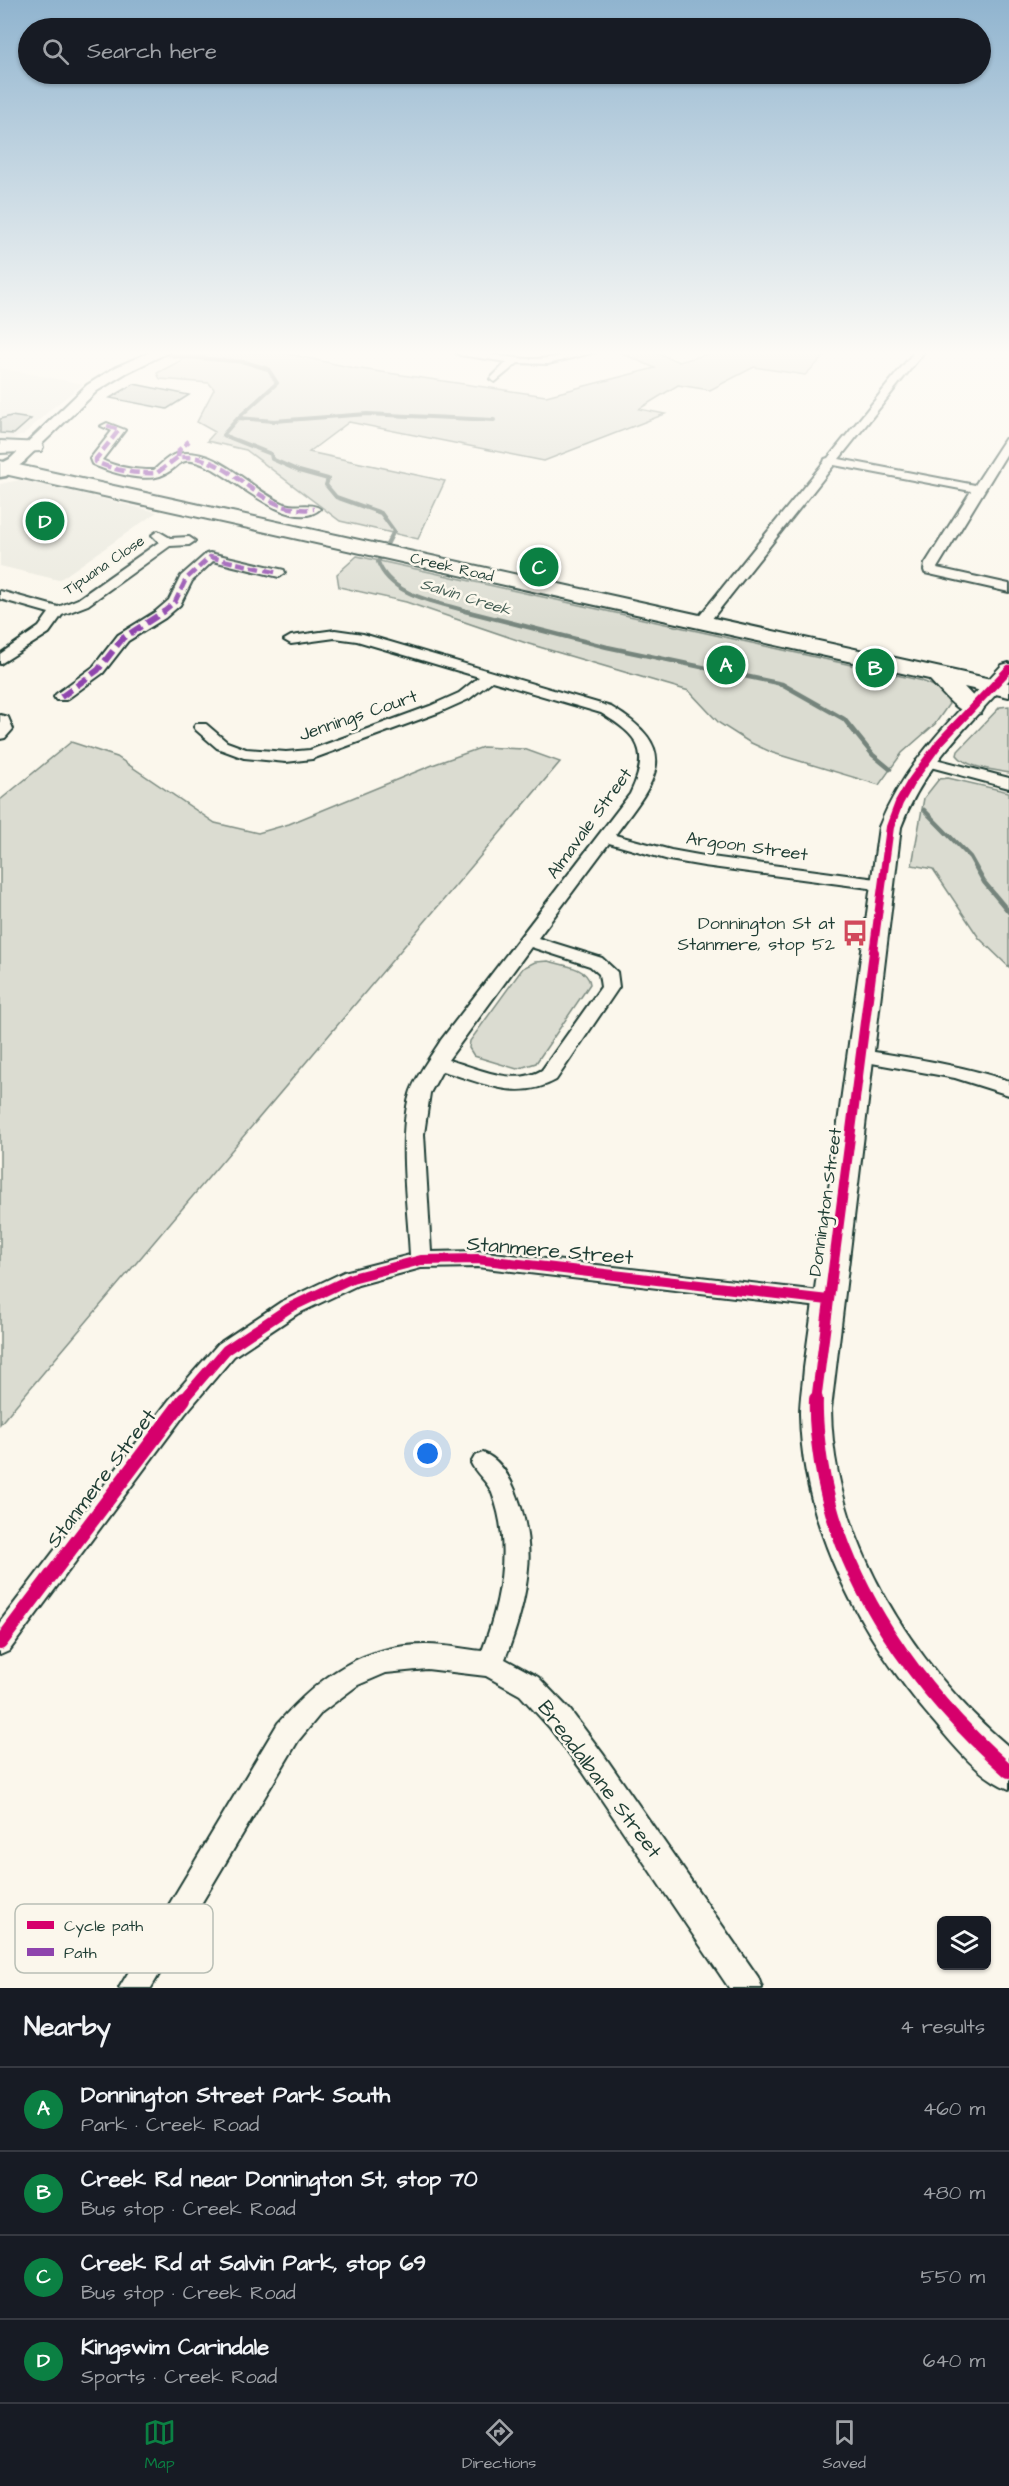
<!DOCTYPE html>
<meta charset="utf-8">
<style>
:root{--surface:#171b24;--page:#242831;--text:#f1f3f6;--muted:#9ea1a6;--line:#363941;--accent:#0b8043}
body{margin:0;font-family:"Architects Daughter",sans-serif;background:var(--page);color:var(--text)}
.controls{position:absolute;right:18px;bottom:18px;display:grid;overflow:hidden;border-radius:9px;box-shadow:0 2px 4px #0004}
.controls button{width:54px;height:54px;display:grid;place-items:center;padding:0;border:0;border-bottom:2px solid var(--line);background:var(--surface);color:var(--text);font:30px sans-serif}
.you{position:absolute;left:428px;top:1454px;width:21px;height:21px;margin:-15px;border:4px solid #fff;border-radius:50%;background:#1a73e8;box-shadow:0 0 0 9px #1a73e833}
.badge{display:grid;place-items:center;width:39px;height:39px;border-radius:50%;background:var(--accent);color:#fff;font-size:20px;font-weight:700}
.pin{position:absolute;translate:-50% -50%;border:3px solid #fff;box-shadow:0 2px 6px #0006}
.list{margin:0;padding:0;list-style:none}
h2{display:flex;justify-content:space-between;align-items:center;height:78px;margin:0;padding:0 24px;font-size:26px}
h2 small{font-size:20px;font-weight:400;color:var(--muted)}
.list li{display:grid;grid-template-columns:39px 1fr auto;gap:18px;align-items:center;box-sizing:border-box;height:84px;padding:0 24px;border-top:2px solid var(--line)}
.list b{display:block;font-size:22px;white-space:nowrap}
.list p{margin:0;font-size:20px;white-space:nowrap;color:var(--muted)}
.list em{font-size:20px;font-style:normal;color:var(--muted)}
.icon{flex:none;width:33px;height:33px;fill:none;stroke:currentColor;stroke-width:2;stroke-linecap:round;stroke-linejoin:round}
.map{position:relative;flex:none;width:1009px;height:1988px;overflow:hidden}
.search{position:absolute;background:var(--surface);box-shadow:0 2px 4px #0004;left:18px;right:18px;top:18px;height:66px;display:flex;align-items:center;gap:15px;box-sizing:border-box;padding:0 21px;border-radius:33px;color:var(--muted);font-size:22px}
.sheet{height:414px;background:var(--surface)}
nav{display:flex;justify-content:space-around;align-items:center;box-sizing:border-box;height:84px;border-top:2px solid var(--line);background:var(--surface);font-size:16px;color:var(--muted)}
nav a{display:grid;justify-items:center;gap:3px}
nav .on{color:var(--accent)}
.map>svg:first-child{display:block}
</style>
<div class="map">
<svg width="1009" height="1988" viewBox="0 0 1009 1988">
<rect width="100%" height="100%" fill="#fbf7ec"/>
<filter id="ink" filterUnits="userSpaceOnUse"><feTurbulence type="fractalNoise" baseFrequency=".0167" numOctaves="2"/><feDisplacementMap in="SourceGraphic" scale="12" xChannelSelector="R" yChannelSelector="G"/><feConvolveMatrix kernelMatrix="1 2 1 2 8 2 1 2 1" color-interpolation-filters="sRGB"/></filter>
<g filter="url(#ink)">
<!-- built -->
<path fill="#eae9de" d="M 0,368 L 83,384 L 51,409 L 23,435 L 0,443 Z
M 19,480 L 61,489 L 157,512 L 59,580 L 0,566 L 0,484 Z"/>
<!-- green -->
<path fill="#dbdcd1" stroke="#7d8c82" stroke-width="1.5" d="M 197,352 L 279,352 L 354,368 L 546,396 L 655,368 L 619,352 L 655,352 L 679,362 L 715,352 L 829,352 L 805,375 L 754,367 L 710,390 L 678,385 L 639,409 L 665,414 L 544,461 L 349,422 L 309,452 L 445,481 L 418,539 L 340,521 L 246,450 L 207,441 L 215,432 L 197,422 L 214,389 L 209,383 L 160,379 L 157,373 Z
M 357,556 L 919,680 C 933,685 944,689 949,704 L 935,724 L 902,753 L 879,785 L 773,753 L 749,742 L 719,723 L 689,691 L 529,644 L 406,602 L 339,587 L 337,574 Z
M 1009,706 L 1009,773 C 993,769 967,768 957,755 L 958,751 L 1000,707 Z
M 71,742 L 117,757 L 215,823 L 258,833 L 289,824 L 435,764 L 483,747 L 524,749 L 560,762 L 0,1424 L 0,800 Z
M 948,778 L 1009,792 L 1009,967 L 979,938 L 933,869 L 912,865 L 924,798 L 939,779 Z
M 548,961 C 562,965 588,967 590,984 L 536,1063 L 517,1069 L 474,1056 L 469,1048 L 470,1041 L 523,968 L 535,962 Z"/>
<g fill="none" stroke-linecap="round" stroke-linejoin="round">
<!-- stream-far1 -->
<path stroke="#74847b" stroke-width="4" d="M 164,352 L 175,356 L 245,362 L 268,369 L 277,383 L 238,418 L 223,435 L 271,454 L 272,459 L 299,471 L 328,479 L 326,485 L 336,497 L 381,513 L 394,531 L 378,562 C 391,597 439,602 470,612
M 238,418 L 274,421 L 367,414 L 494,420"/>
<!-- stream -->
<path stroke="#74847b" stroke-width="4.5" d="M 465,611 L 607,647 L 782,684 L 844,719 L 873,755 L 890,769
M 924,810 L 970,857 L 984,882 L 1009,912"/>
</g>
<!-- building -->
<path fill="#c4c9be" stroke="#1f3d34" stroke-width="1.5" d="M 134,384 L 189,395 L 167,409 L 110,398 Z
M 11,416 L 31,419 L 14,434 L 0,433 L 0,419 Z"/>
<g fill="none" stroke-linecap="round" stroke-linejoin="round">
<!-- minor casing -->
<g stroke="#1f3d34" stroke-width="4">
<path id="minor" d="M 455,352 C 480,351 504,358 530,359 C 552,360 573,351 595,352 L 548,364 L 518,363 L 495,382 L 490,379 L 507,362 L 460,355 Z
M 914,352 L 924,352 L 839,459 L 975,485 L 1005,439 L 1009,438 L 1009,450 L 937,568 L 1009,584 L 1009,592 L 925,573 L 924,570 L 925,564 L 971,491 L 834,465 L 707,625 L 697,625 L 695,622 L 697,619 L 824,462 L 825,459 L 828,458 Z
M 107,423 L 125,430 L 102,460 C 118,468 136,470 154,470 C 160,465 169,455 177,454 C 219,446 250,491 285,504 C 296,508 312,502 320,509 C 292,534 234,478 209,467 C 176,452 183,468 160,476 C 142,482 108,472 92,464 L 90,459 L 112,431 L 101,426 Z
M 158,531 L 170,538 L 189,537 L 195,541 L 189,545 L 170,546 L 88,605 L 62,615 L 49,633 L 0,664 L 0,654 L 39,627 L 49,613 L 0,599 L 0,591 L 58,607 L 78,599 L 159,542 L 152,535 Z
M 210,553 L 284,570 L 285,573 L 279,577 L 213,561 L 192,581 L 180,605 L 165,618 L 128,641 L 103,673 L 66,700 L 56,700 L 54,697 L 56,694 L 93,667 L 118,635 L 155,612 L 169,600 L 181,576 L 206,554 Z
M 335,630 L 363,634 L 611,707 C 684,750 656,781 615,835 L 671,850 L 704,856 L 884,880 L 892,885 L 884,890 L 704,866 L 669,860 L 609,843 L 538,938 L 602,958 L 617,972 L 619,987 L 556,1080 C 517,1102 482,1082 442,1071 L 430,1093 L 424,1134 L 431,1252 L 477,1251 L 828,1292 L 836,1294 L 839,1300 L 836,1306 L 828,1308 L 477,1267 L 421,1268 L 358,1285 L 297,1314 L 234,1356 L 185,1414 L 9,1651 L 0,1655 L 0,1622 L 169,1400 L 218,1344 L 281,1302 L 344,1272 L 410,1255 C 408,1210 397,1136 410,1094 C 415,1077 432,1055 441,1040 L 630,794 C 651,751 639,736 601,713 L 492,681 L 469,699 L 440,712 L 312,759 L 286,762 L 244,758 L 217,748 L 196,730 L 194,727 L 196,724 L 206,724 L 227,742 L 246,749 L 286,752 L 310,750 L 430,706 L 459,693 L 479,677 L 357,641 L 335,638 L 291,644 L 284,640 L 291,636 ZM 531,947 L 590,966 L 599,974 L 601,987 L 542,1070 C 514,1087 478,1068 448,1060 Z
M 0,715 L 8,717 L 13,729 L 5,738 L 0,739 Z
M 924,756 L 1009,778 L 1009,788 L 919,764 L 916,761 Z
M 862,1050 C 912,1058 961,1065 1009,1081 L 1009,1095 L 955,1078 L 855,1060 L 853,1056 L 855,1052 Z
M 483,1453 C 517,1465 532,1536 528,1568 C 526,1598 516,1631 505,1659 L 538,1677 L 570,1710 L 603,1754 L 758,1977 L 762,1988 L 729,1988 L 583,1772 L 550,1728 L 520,1695 L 486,1676 L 427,1669 L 386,1673 L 358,1685 L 322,1712 L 298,1741 L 151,1988 L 119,1988 L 278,1723 C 319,1677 363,1644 427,1645 C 445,1645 464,1649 482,1651 C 501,1601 512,1544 492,1493 C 488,1482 476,1474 471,1463 L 475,1456 Z"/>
</g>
<!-- tertiary casing -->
<g stroke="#1f3d34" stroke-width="4">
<path id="tertiary" d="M 150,352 L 169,352 L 126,373 L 97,391 L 21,464 L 11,464 L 8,461 L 11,458 L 87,385 L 116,367 Z
M 1009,663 L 1009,680 C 966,728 924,765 901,827 L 831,1409 C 833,1540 912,1664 1009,1747 L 1009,1789 C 979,1777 955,1747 935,1723 C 861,1638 802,1528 800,1414 C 800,1398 803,1383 804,1368 L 879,827 C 905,761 955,716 1002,665 Z"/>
</g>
<!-- secondary casing -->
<g stroke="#1f3d34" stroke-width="5">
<path id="secondary" d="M 16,456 L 22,457 L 25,461 L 6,476 L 0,477 L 0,464 Z"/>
</g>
<!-- primary casing -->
<g stroke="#1f3d34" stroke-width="4">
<path id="primary" d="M 0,441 L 41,443 L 43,447 L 41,451 L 0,453 Z
M 0,461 L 1009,683 L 1009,697 L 964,687 L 984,708 L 981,713 C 959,718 943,693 929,679 L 0,473 Z"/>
</g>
<!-- minor -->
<use href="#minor" fill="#fbf7ec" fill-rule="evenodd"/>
<!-- tertiary -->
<use href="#tertiary" fill="#fbf7ec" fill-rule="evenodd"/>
<!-- secondary -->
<use href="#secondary" fill="#fbf7ec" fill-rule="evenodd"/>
<!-- primary -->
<use href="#primary" fill="#fbf7ec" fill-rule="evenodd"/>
<!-- quiet-far1 -->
<path stroke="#8e44ad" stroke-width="4.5" stroke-dasharray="10 4.5" stroke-linecap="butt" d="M 107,426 L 119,430 L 96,459 L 96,462 C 116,471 136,474 157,473 L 178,457 C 184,457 191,457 197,458 C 243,468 259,514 314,509
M 178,457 L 179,450 L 189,441
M 163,612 L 175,602 L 186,579 L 210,557 L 279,573"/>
<!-- quiet -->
<path stroke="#8e44ad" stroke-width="6" stroke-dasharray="13 6" stroke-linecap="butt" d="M 61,697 L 98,670 L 123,638 L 165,611"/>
<!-- cycleway-far2 casing -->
<g stroke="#fbf7ec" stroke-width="10">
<path id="cycleway-far2" d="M 873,953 L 890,827 L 899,803 L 911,782 L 940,742 L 1009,669"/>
</g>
<!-- cycleway-far1 casing -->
<g stroke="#fbf7ec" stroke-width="14">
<path id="cycleway-far1" d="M 182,1401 L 226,1350 L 289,1308 L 352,1278 L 421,1260 L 477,1259 L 828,1300
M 816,1401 L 874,952"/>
</g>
<!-- cycleway casing -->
<g stroke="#fbf7ec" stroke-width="17">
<path id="cycleway" d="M 816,1399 C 815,1421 818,1442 821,1463 C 840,1585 918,1691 1009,1771
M 0,1643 L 184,1399"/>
</g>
<!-- cycleway-far2 -->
<use href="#cycleway-far2" stroke="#d6006c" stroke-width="8"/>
<!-- cycleway-far1 -->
<use href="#cycleway-far1" stroke="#d6006c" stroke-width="10"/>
<!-- cycleway -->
<use href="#cycleway" stroke="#d6006c" stroke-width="14"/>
</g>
</g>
<!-- sky -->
<linearGradient id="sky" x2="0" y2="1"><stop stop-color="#90b4cf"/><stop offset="0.56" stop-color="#fdfbf6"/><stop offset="1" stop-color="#fdfbf6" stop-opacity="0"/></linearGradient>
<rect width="1009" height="630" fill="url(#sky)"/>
<!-- icons -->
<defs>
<g id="bus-bare" transform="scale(2.07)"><path d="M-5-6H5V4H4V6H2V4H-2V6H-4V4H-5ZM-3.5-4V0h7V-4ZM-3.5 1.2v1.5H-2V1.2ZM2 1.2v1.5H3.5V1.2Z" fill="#d1495b" stroke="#fbf7ec" stroke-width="2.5" paint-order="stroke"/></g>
</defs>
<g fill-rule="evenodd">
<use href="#bus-bare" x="855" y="933"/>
</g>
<g text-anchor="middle" stroke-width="5" stroke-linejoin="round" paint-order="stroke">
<!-- far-street labels -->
<g font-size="15" fill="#1f3d34" stroke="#fbf7ec">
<text transform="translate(104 565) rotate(-34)" y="5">Tipuana Close</text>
<text transform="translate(452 567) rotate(13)" y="5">Creek Road</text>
</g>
<!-- far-water labels -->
<g font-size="16" font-style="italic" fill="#425b52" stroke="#fbf7ec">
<text transform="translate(466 596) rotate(17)" y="6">Salvin Creek</text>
</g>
<!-- street labels -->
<g font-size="18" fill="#1f3d34" stroke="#fbf7ec">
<text transform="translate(358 715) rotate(-19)" y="6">Jennings Court</text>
<text transform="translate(589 823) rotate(-54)" y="6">Almavale Street</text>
<text transform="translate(747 846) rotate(8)" y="6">Argoon Street</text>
<text transform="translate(825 1202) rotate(-82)" y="6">Donnington Street</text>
</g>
<!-- poi labels -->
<g font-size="18" fill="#1f3d34" stroke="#fbf7ec" text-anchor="end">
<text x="835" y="929">Donnington St at<tspan x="835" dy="21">Stanmere, stop 52</tspan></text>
</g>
<!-- near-street labels -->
<g font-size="21" fill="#1f3d34" stroke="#fbf7ec">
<text transform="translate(550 1250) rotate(5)" y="7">Stanmere Street</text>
<text transform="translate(101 1478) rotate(-53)" y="7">Stanmere Street</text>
<text transform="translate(600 1779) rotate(53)" y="7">Breadalbane Street</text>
</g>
</g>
<!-- legend -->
<rect x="15" y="1904" width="198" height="69" rx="9" fill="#fbf7ec" stroke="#b9bfb5" stroke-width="1.5"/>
<rect x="27" y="1921" width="27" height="8" fill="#d6006c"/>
<rect x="27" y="1948" width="27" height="8" fill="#8e44ad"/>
<g font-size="16" fill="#1f3d34">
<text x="64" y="1931">Cycle path</text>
<text x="64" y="1958">Path</text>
</g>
</svg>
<div class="controls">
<button><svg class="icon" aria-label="layers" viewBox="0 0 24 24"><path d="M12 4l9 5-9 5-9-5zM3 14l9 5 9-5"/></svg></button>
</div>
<div class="you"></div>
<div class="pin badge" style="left:726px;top:665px">A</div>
<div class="pin badge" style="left:875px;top:668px">B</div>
<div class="pin badge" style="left:539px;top:567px">C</div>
<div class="pin badge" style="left:45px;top:521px">D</div>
<div class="search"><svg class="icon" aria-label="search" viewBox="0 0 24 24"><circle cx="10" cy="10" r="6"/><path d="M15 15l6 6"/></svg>Search here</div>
</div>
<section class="sheet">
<h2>Nearby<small>4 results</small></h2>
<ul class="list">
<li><span class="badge">A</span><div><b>Donnington Street Park South</b><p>Park · Creek Road</p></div><em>460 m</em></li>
<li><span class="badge">B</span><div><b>Creek Rd near Donnington St, stop 70</b><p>Bus stop · Creek Road</p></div><em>480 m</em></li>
<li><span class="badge">C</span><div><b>Creek Rd at Salvin Park, stop 69</b><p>Bus stop · Creek Road</p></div><em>550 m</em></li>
<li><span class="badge">D</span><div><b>Kingswim Carindale</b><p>Sports · Creek Road</p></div><em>640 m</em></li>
</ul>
</section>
<nav>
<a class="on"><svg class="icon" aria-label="map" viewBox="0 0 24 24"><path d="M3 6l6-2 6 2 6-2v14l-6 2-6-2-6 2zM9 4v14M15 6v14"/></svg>Map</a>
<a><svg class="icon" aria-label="directions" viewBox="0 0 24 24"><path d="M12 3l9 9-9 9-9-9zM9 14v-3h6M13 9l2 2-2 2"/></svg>Directions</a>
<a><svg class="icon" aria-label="saved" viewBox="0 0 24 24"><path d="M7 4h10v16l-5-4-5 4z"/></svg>Saved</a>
</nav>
